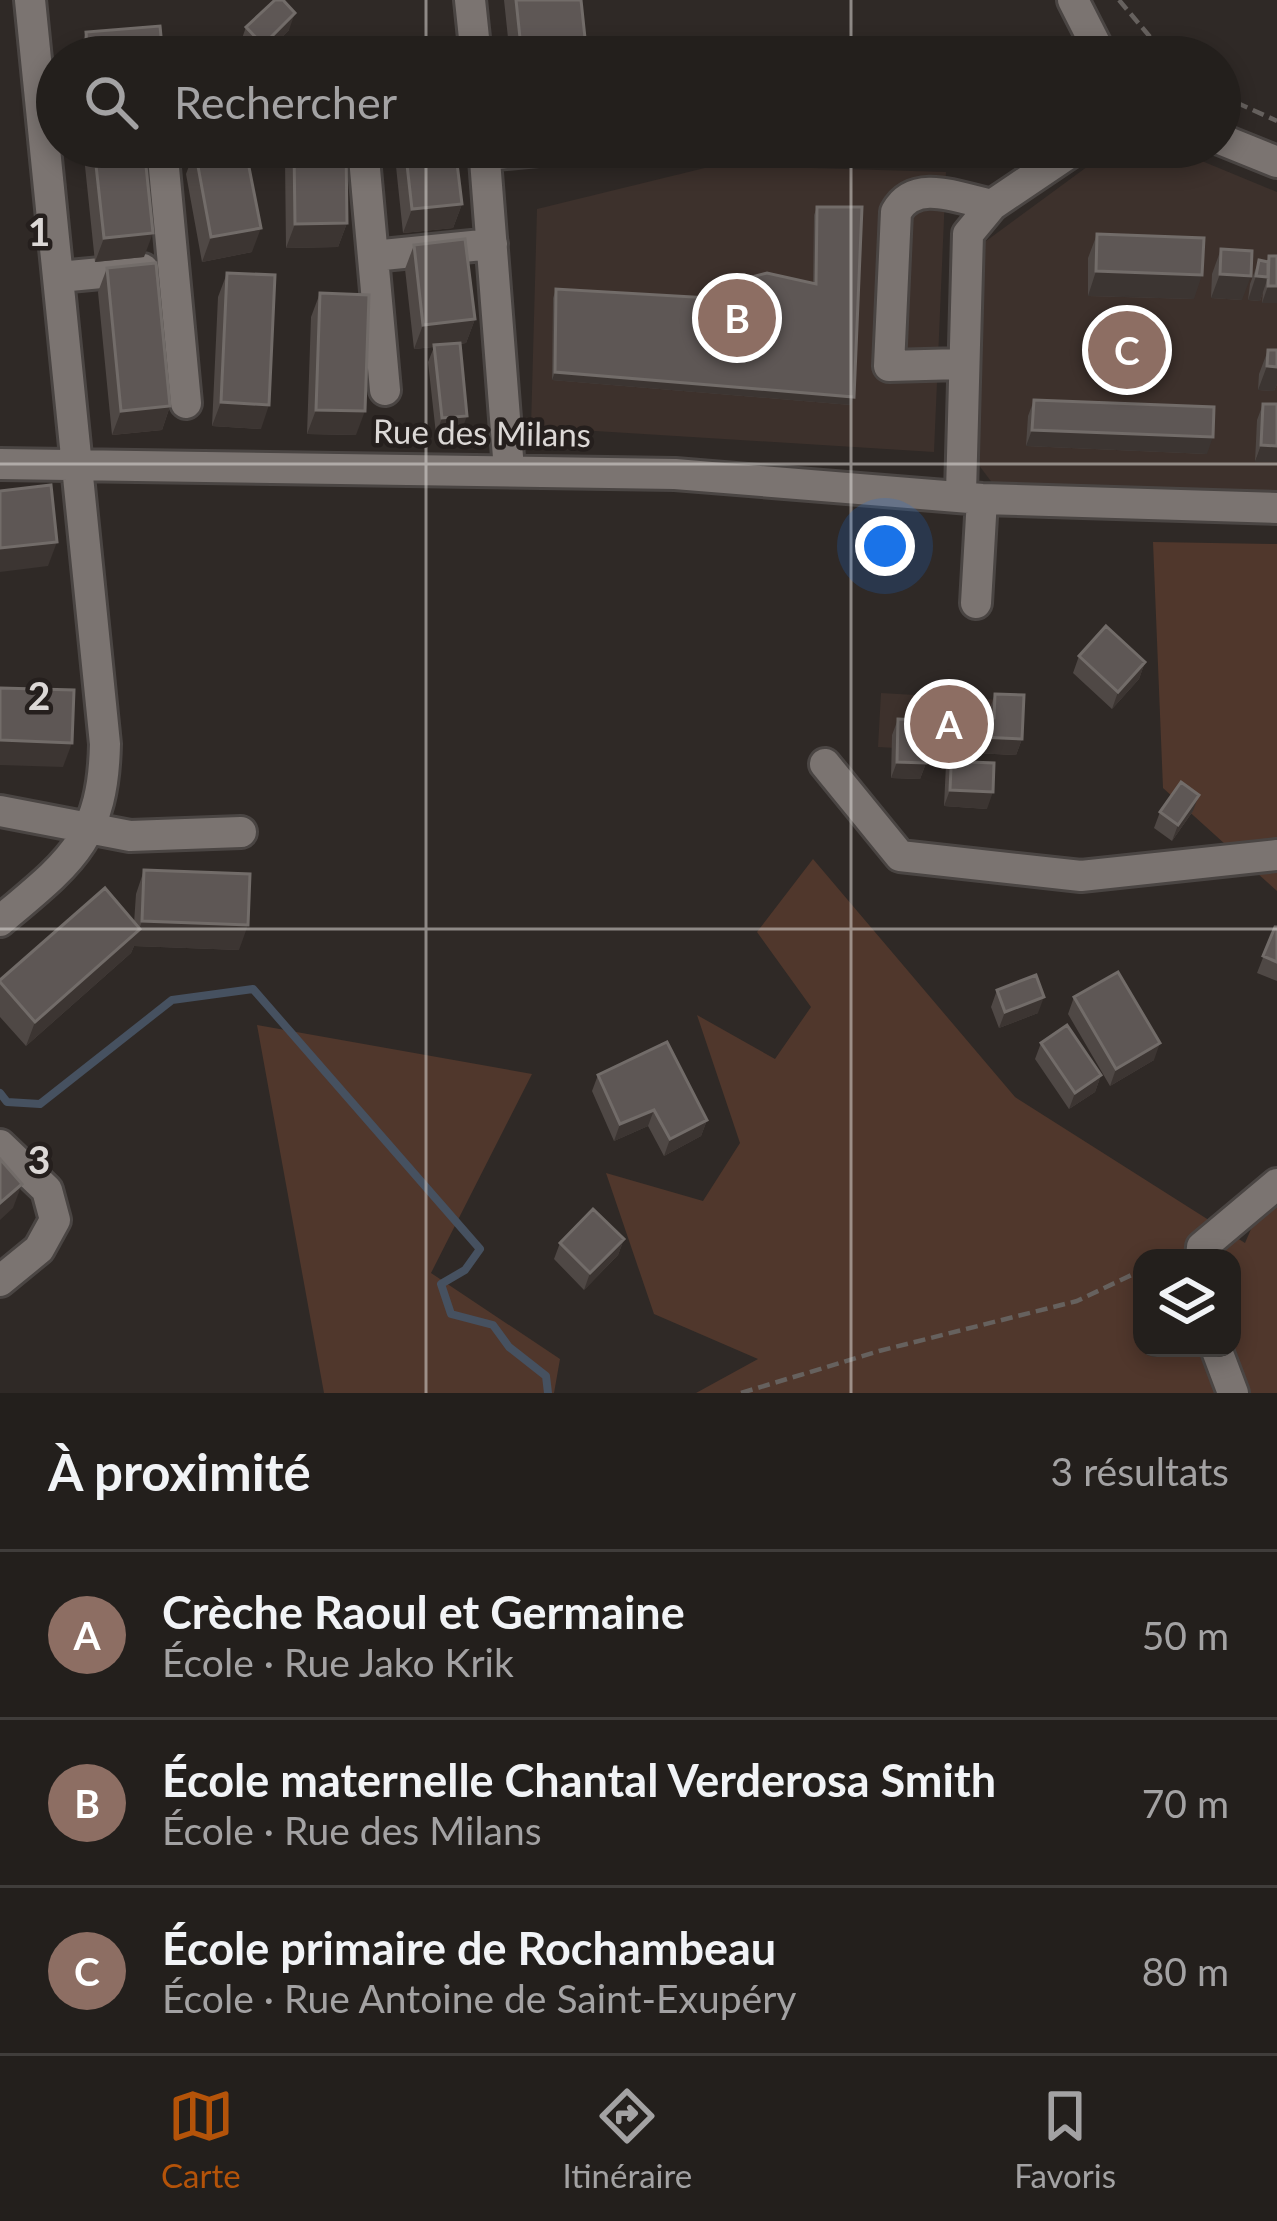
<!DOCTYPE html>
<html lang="fr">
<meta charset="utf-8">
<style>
:root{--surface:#231f1c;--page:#2f2c29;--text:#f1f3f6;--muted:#a3a2a3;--line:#403d3b;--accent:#b45309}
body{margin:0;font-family:Lato,sans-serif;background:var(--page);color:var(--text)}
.controls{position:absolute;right:36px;bottom:36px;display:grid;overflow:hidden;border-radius:24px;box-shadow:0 6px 18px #0003}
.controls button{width:108px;height:108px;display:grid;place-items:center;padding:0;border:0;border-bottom:3px solid var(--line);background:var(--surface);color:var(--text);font:60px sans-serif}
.you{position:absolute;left:885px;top:546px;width:42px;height:42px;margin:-30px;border:9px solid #fff;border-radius:50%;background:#1a73e8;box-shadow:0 0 0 18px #1a73e833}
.badge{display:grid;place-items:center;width:78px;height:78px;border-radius:50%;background:var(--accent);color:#fff;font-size:39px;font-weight:700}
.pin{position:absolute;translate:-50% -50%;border:6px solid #fff;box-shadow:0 3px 12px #0006}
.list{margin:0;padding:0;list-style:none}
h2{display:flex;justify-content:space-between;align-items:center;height:156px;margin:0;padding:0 48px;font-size:51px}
h2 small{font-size:39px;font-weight:400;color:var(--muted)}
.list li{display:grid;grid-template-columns:78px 1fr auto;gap:36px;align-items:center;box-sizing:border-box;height:168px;padding:0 48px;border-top:3px solid var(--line)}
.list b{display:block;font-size:45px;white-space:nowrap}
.list p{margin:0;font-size:39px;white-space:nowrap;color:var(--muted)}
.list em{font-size:39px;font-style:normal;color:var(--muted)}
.icon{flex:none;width:66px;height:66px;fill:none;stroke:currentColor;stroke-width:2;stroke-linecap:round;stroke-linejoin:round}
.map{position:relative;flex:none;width:1277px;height:1393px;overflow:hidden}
.search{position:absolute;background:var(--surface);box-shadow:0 6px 18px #0003;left:36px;right:36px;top:36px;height:132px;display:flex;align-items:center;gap:30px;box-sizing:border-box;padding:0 42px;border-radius:66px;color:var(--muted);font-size:45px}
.sheet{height:660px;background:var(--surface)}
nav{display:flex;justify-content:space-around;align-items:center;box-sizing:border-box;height:168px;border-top:3px solid var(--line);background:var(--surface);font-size:33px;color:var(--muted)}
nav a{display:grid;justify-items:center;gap:6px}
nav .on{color:var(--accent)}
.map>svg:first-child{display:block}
</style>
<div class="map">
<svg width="1277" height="1393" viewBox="0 0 1277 1393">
<rect width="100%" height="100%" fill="#2f2926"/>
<!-- built -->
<path fill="#3d312c" d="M 1114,147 L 1168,147 L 1277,192 L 1277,497 L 996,488 L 972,456 L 982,244 Z
M 717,165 L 946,172 L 934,452 L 531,427 L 537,209 Z
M 881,693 L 1019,701 L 1016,755 L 878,747 Z"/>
<!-- green -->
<path fill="#50372c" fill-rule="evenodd" d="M 1153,542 L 1277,544 L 1277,891 L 1163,788 Z
M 813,859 L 1015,1097 L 1245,1243 L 1277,1169 L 1277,1393 L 696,1393 L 758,1359 L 654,1314 L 606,1173 L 703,1201 L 740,1143 L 697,1015 L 775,1059 L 811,1007 L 757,932 ZM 1142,1258 L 1232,1258 L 1232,1348 L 1142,1348 Z
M 257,1025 L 532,1074 L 431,1273 L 560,1359 L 554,1393 L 324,1393 Z"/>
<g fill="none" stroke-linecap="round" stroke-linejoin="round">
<!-- stream -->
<path stroke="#465160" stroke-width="8" d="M 0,1093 L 7,1102 L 40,1104 L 172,1000 L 253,989 L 480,1249 L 465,1270 L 441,1284 L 451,1314 L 493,1325 L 509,1347 L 546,1376 L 548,1393"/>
<!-- minor casing -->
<g stroke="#4a4543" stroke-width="36">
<path id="minor" d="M 470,0 L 476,57
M 1073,0 L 1102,57
M 1220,139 L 1277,162
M 162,147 L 186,403
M 363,147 L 385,390
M 484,147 L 509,470
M 485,155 L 570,147
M 373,256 L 492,244
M 59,277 L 143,269
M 961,364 L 889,366 L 896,212 C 915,177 961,199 992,205
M 0,464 L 675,474 L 982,499 L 1277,508
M 961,493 L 968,234 L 992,205 L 1078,147
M 976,603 L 982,499
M 825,764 L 900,856 L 1081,876 L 1277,855
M 0,811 L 130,836 L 241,832
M 0,921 C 70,862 103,840 105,744 L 30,0
M 0,1145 L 47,1190 L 55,1220 L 39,1249 L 0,1281
M 1201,1258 L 1202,1247 L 1277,1184
M 1216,1348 L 1233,1393"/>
</g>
<!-- path -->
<path stroke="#66615e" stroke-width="4.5" stroke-dasharray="12 6" stroke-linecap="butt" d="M 1119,0 L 1167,57
M 1220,95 L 1277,121
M 741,1393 L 879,1351 L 1077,1301 L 1142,1270"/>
<!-- minor -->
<use href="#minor" stroke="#7b7471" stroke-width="30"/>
</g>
<!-- wall -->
<path fill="#4f4845" d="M 504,0 L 581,0 L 587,57 L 510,57 Z
M 246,27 L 289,30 L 262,57 L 253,57 L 240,44 Z
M 86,32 L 163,57 L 77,57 Z
M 83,147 L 144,147 L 144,257 L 95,262 Z
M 289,147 L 346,147 L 347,223 L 338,247 L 286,248 L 285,159 Z
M 398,147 L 455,147 L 462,204 L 453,228 L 403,233 L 395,157 Z
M 195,150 L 252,252 L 202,262 L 186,174 Z
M 817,207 L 851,405 L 552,380 L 553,298 L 556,289 L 710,298 L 813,283 L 814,215 Z
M 1097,234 L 1194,299 L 1088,296 L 1088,258 Z
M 414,245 L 475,319 L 466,343 L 460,344 L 461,432 L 436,434 L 428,362 L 434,347 L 414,349 L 405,269 Z
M 1221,249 L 1242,300 L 1211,298 L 1212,274 Z
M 1269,256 L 1277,303 L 1262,303 L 1263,292 L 1260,301 L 1248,300 L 1250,284 L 1259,260 L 1267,262 Z
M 107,268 L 170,406 L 162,430 L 112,435 L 98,292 Z
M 227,273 L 261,429 L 212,426 L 218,297 Z
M 320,293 L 356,435 L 307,434 L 311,317 Z
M 1268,350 L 1277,350 L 1277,384 L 1274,391 L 1258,390 L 1259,374 Z
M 1034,400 L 1207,454 L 1026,446 L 1028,416 Z
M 1263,404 L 1277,404 L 1255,462 L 1257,420 Z
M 1079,656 L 1145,662 L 1139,679 L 1112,709 L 1073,673 Z
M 950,684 L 962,730 L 952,737 L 946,692 Z
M 995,694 L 1022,739 L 1016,755 L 973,753 L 974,738 L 980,722 L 989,720 L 989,711 Z
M 898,719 L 935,752 L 926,754 L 926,763 L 920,779 L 891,778 L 892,735 Z
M 952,747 L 970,762 L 987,809 L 944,806 L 946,764 Z
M 1193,811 L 1172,841 L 1154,828 L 1160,812 Z
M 144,870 L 239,950 L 134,946 L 131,953 L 26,1046 L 0,1017 L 0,980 L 134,923 L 136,894 Z
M 1275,927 L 1277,927 L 1277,981 L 1257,973 Z
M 997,990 L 1038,1013 L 999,1028 L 991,1007 Z
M 1074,997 L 1154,1060 L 1110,1086 L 1068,1014 Z
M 1041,1043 L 1101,1075 L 1095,1092 L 1069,1109 L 1035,1059 Z
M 598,1075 L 707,1120 L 701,1136 L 664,1156 L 648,1126 L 614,1141 L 592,1091 Z
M 624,1239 L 618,1255 L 584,1290 L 554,1259 L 560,1243 Z"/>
<!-- shaded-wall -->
<path fill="#3c3532" d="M 295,13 L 289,30 L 262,57 L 259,57 L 263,45 Z
M 462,204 L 453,228 L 403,233 L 412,209 Z
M 347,223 L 338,247 L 286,248 L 295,224 Z
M 261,228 L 252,252 L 202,262 L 211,237 Z
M 153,233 L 144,257 L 95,262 L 104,238 Z
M 1096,271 L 1202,275 L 1194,299 L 1088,296 Z
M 1220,274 L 1251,276 L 1242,300 L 1211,298 Z
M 1256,276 L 1268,277 L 1260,301 L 1248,300 Z
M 1268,286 L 1277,286 L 1277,303 L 1262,303 Z
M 475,319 L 466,343 L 414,349 L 423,325 Z
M 1267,366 L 1277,367 L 1277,384 L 1274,391 L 1258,390 Z
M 555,372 L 854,397 L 851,405 L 552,380 Z
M 221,402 L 269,405 L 261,429 L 212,426 Z
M 170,406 L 162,430 L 112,435 L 121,411 Z
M 316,410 L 365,411 L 356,435 L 307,434 Z
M 467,416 L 461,432 L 436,434 L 442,418 Z
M 1032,430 L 1213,437 L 1207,454 L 1026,446 Z
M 1261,445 L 1277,446 L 1277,462 L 1255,462 Z
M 57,542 L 48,566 L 0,572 L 0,548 Z
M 1145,662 L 1139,679 L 1112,709 L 1118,692 Z
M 965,722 L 962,730 L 952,737 L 955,729 Z
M 941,736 L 935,752 L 921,755 L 927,739 Z
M 979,737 L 1022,739 L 1016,755 L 973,753 Z
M 0,740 L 72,743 L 63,767 L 0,765 Z
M 897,762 L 926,763 L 920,779 L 891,778 Z
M 950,790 L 993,792 L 987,809 L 944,806 Z
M 1199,795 L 1193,811 L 1172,841 L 1178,825 Z
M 142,921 L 248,925 L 239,950 L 134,946 L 131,953 L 26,1046 L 35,1022 L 139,930 Z
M 1044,997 L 1038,1013 L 999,1028 L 1005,1012 Z
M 1160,1043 L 1154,1060 L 1110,1086 L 1116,1069 Z
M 1101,1075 L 1095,1092 L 1069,1109 L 1075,1093 Z
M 654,1110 L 648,1126 L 614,1141 L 620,1124 Z
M 707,1120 L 701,1136 L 664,1156 L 670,1139 Z
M 22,1184 L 13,1208 L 0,1220 L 0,1203 Z
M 624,1239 L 618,1255 L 584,1290 L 590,1273 Z"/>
<!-- building -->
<path fill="#5e5755" stroke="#726c69" stroke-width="3" d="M 275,0 L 283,0 L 295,13 L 263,45 L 246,27 Z
M 516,0 L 581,0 L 587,57 L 522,57 Z
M 160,26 L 163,57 L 88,57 L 86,32 Z
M 94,147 L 144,147 L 153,233 L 104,238 Z
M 210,147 L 245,147 L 261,228 L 211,237 L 195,150 Z
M 294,147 L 346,147 L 347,223 L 295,224 Z
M 405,147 L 455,147 L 462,204 L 412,209 Z
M 817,207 L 862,207 L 854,397 L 555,372 L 556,289 L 710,298 L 728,283 L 767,273 L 816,284 Z
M 1097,234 L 1204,238 L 1202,275 L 1096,271 Z
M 465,239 L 475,319 L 423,325 L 414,245 Z
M 1221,249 L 1252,251 L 1251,276 L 1220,274 Z
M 1269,256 L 1277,256 L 1277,286 L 1268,286 Z
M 1259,260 L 1268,262 L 1268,277 L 1256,276 Z
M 156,263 L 170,406 L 121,411 L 107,268 Z
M 227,273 L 275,275 L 269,405 L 221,402 Z
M 320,293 L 369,295 L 365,411 L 316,410 Z
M 460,343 L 467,416 L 442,418 L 434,345 Z
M 1268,350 L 1277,350 L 1277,367 L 1267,366 Z
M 1034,400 L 1214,407 L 1213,437 L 1032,430 Z
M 1263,404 L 1277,404 L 1277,446 L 1261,445 Z
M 51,485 L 57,542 L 0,548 L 0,491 Z
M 1106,626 L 1145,662 L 1118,692 L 1079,656 Z
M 950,684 L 967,685 L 965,722 L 955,729 Z
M 0,688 L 74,690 L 72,743 L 0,740 Z
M 995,694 L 1024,695 L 1022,739 L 979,737 L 980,722 L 994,718 Z
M 898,719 L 941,721 L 941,736 L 927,739 L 926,763 L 897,762 Z
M 952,747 L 967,748 L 970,762 L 994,763 L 993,792 L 950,790 Z
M 1181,782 L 1199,795 L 1178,825 L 1160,812 Z
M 144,870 L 250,874 L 248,925 L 142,921 Z
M 105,888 L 140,929 L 35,1022 L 0,982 L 0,980 Z
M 1275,927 L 1277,927 L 1277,962 L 1263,956 Z
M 1118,972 L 1160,1043 L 1116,1069 L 1074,997 Z
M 1036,975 L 1044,997 L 1005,1012 L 997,990 Z
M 1067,1025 L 1101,1075 L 1075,1093 L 1041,1043 Z
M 667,1042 L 707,1120 L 670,1139 L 654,1110 L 620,1124 L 598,1075 Z
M 0,1159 L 22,1184 L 0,1203 Z
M 593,1209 L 624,1239 L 590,1273 L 560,1243 Z"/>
<!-- grid -->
<path fill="none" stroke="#dcd8d6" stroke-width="3" stroke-opacity="0.55" d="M 426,0 L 426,57M 851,0 L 851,57M 426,147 L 426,1393M 851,147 L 851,1393M 0,464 L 1277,464M 0,929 L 1277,929"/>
<g text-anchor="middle" stroke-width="9" stroke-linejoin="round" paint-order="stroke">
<!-- street labels -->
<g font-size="33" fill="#dcd8d6" stroke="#251f1d">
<text transform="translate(482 433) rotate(1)" y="12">Rue des Milans</text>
</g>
</g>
<g font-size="39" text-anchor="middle" font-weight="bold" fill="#dcd8d6" stroke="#251f1d" stroke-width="9" stroke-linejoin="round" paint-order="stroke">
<text x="39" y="246">1</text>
<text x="39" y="710">2</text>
<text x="39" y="1174">3</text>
</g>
</svg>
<div class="controls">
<button><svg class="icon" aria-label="layers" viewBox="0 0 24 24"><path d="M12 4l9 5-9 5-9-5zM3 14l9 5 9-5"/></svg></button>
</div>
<div class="you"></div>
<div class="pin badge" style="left:949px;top:724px;background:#8d6e63">A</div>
<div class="pin badge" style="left:737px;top:318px;background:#8d6e63">B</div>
<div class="pin badge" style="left:1127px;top:350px;background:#8d6e63">C</div>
<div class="search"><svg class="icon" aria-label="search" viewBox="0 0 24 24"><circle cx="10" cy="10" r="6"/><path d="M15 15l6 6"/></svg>Rechercher</div>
</div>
<section class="sheet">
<h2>À proximité<small>3 résultats</small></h2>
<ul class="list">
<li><span class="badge" style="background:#8d6e63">A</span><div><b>Crèche Raoul et Germaine</b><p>École · Rue Jako Krik</p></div><em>50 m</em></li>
<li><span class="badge" style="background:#8d6e63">B</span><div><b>École maternelle Chantal Verderosa Smith</b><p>École · Rue des Milans</p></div><em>70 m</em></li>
<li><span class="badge" style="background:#8d6e63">C</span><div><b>École primaire de Rochambeau</b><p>École · Rue Antoine de Saint-Exupéry</p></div><em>80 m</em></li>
</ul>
</section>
<nav>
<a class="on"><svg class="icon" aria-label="map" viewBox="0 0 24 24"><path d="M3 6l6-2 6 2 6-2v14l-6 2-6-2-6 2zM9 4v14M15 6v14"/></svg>Carte</a>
<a><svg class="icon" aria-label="directions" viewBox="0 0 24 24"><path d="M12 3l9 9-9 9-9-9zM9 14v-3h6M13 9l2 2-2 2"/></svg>Itinéraire</a>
<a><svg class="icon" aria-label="saved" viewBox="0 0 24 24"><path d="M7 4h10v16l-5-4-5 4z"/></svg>Favoris</a>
</nav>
